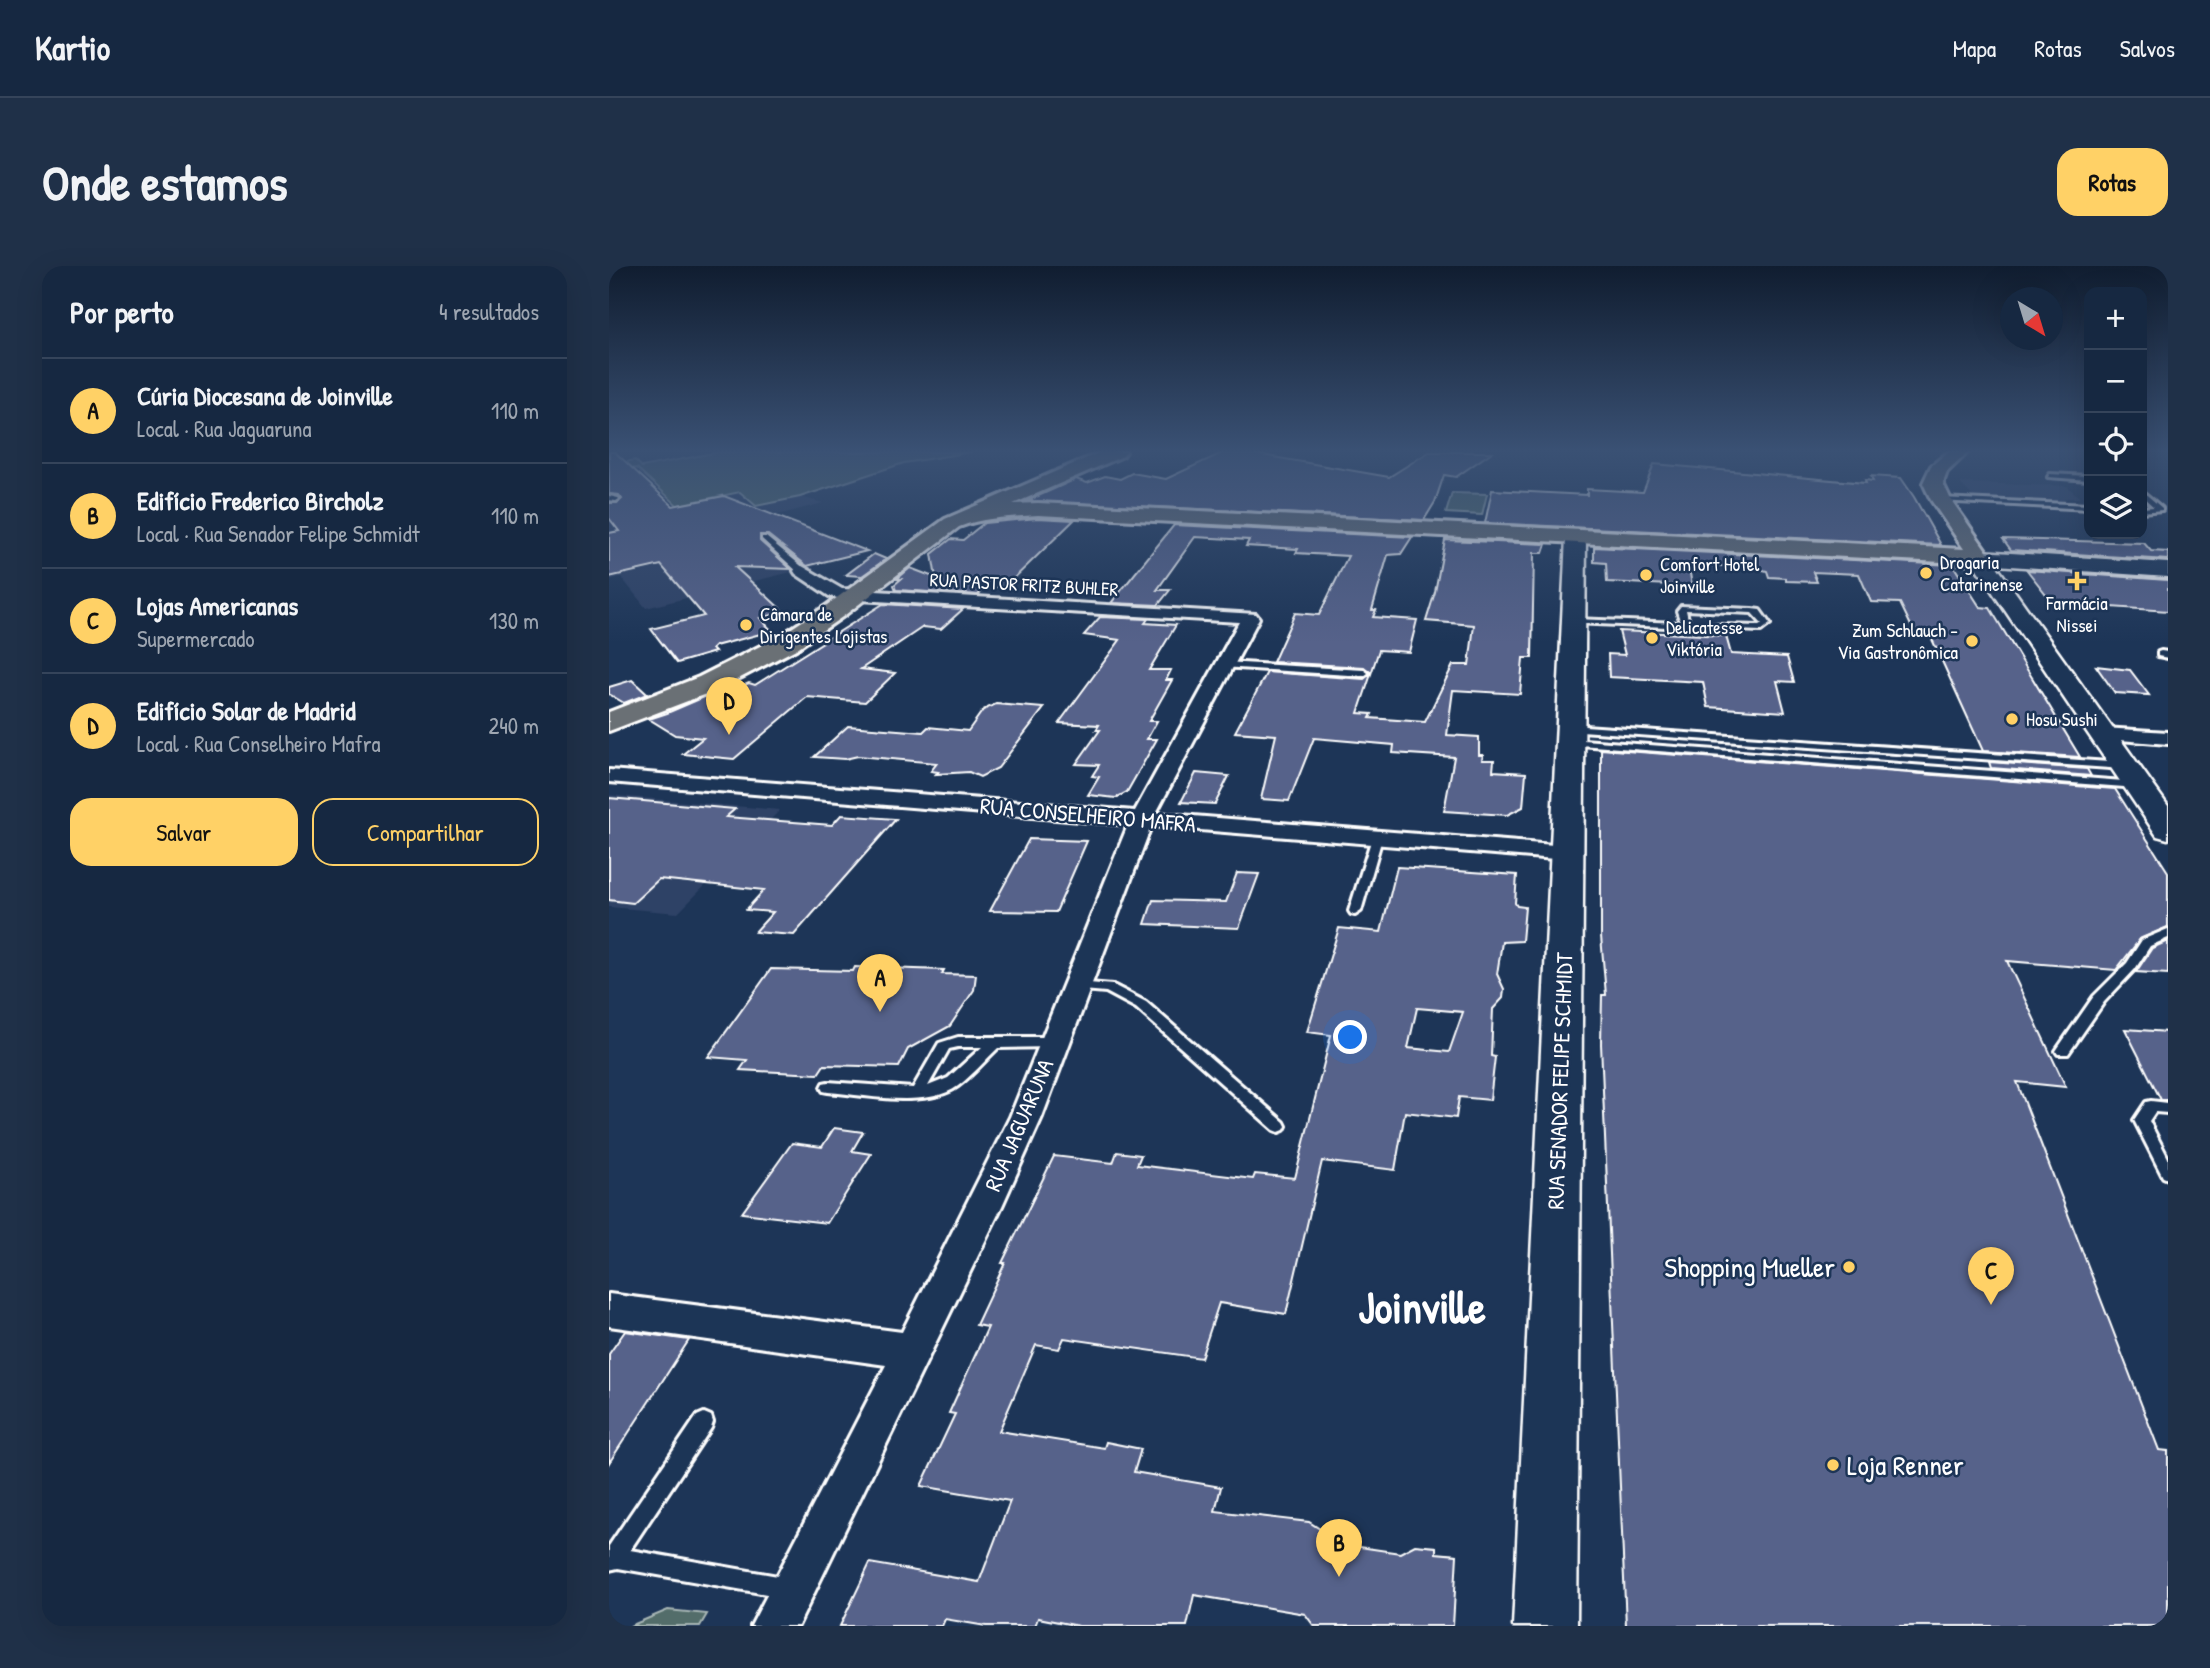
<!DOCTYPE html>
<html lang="pt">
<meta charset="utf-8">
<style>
:root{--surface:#162841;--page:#1f3048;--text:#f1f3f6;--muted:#9ea6b1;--line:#35445a;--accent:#ffd166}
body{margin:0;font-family:"Patrick Hand",sans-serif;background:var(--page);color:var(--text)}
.controls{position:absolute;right:21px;top:21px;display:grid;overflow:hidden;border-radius:14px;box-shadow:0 7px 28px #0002}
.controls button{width:63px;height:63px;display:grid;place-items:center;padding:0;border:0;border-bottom:2px solid var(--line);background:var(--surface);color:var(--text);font:35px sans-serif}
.compass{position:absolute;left:1391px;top:21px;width:63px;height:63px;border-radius:50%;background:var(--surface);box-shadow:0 7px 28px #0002;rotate:142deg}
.you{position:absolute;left:742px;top:772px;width:24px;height:24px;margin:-18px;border:5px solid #fff;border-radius:50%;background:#1a73e8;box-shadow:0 0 0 10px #1a73e833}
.badge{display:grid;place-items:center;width:46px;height:46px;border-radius:50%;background:var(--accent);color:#111;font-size:23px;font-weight:700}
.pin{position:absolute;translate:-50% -58px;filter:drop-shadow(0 2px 4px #0008)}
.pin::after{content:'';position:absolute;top:37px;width:24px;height:21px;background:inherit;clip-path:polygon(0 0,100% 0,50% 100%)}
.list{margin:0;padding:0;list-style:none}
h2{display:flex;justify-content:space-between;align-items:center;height:91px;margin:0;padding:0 28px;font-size:30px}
h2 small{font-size:23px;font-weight:400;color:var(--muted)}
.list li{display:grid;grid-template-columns:46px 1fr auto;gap:21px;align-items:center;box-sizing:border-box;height:105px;padding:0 28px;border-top:2px solid var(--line)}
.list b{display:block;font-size:26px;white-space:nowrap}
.list p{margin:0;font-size:23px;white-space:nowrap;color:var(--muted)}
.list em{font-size:23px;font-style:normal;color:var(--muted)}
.actions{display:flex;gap:14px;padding:21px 28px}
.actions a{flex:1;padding:16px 0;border:2px solid var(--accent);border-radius:21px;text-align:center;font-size:24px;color:var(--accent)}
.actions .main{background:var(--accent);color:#111}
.icon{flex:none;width:38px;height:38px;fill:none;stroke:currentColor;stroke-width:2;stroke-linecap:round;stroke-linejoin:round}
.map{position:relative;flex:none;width:1559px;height:1360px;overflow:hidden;border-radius:21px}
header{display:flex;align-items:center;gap:42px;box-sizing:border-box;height:98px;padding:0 35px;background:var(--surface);border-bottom:2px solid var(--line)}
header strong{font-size:33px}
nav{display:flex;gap:38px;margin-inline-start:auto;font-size:24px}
.intro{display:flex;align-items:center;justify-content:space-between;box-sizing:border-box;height:168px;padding:0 42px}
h1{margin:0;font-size:49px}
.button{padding:18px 32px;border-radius:21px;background:var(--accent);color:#111;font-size:24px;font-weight:700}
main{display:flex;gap:42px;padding:0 42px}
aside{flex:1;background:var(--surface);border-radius:21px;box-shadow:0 7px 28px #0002}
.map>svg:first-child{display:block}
</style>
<header>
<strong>Kartio</strong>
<nav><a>Mapa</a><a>Rotas</a><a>Salvos</a></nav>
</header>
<div class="intro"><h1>Onde estamos</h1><a class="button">Rotas</a></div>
<main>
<aside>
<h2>Por perto<small>4 resultados</small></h2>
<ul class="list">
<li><span class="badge">A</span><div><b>Cúria Diocesana de Joinville</b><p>Local · Rua Jaguaruna</p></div><em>110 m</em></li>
<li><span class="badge">B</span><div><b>Edifício Frederico Bircholz</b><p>Local · Rua Senador Felipe Schmidt</p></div><em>110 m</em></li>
<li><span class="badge">C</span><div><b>Lojas Americanas</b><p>Supermercado</p></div><em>130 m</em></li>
<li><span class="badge">D</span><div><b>Edifício Solar de Madrid</b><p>Local · Rua Conselheiro Mafra</p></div><em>240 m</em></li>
</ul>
<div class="actions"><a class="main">Salvar</a><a>Compartilhar</a></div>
</aside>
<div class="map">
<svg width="1559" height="1360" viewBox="0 0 1559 1360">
<rect width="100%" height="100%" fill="#1d3557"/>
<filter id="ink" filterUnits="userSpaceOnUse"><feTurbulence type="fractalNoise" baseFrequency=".0143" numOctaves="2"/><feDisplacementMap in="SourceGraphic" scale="14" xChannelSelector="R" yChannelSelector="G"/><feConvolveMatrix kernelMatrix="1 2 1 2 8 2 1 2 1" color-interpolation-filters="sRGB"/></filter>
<g filter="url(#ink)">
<!-- built -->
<path fill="#2e4266" d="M 27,202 L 68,239 L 131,226 L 147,240 L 191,231 L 214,237 L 154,253 L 210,299 L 37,342 L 12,311 L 0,314 L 0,207 Z
M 1351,217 L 1458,220 L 1471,232 L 1455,232 L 1458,235 L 1365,232 Z
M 0,529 L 171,544 L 69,647 L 0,641 Z"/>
<!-- green -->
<path fill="#526d6b" stroke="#a8b6b5" stroke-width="2" d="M 109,186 L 362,186 L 295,197 L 191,231 L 147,240 L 131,226 L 68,239 L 28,202 L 0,207 L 0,199 L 26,194 L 33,201 Z
M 843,227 L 878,228 L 873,249 L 837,247 Z
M 59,1344 L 98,1348 L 91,1360 L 21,1360 Z"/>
<!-- building -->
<path fill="#57628a" stroke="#fff" stroke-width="2" fill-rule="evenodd" d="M 0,186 L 6,186 L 64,240 L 115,230 L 258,285 L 198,300 L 159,269 L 151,269 L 151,275 L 182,303 L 126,301 L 175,346 L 151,352 L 163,365 L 106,380 L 103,383 L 106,386 L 68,397 L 42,363 L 95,350 L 52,299 L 0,311 L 0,267 L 10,265 L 0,252 L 0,237 L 8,237 L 13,233 L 10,229 L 0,228 Z
M 615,186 L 636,186 L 780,211 L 820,186 L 883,186 L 847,211 L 835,209 L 826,236 L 815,254 L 418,235 L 467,213 L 478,217 L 496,210 L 511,213 L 523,207 L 557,213 Z
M 1045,198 L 1257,217 L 1256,214 L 1264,215 L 1262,210 L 1292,212 L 1305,231 L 1332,279 L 876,257 L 883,224 L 978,229 L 978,223 L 1034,226 Z
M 429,252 L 465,254 L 397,320 L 376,322 L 369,329 L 287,324 L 285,319 L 292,313 L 288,313 L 301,302 L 327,312 L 323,288 L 342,273 L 354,274 L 375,257 Z
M 565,259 L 803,271 L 792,288 L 779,289 L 763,344 L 767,344 L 764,351 L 808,354 L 800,386 L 770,384 L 749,447 L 763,448 L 761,452 L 816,456 L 844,399 L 860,399 L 865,359 L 817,355 L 826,326 L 836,274 L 937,278 L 934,287 L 925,287 L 923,392 L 914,392 L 911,428 L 844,424 L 838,469 L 870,471 L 870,489 L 874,489 L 873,494 L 885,494 L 884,505 L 917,507 L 914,541 L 898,549 L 835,545 L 845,491 L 784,487 L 785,479 L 705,472 L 680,535 L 652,533 L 667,469 L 626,466 L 658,406 L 755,413 L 762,407 L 755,401 L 664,396 L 686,347 L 710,349 L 739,290 L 687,287 L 689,283 L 637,280 L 640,274 L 586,271 L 548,324 L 561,324 L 549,339 L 502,337 Z
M 1394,273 L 1535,277 L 1542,285 L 1559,286 L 1559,294 L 1402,284 Z
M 985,281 L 1344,299 L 1371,341 L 1381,342 L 1471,491 L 1374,485 L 1322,371 L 1307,370 L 1291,337 L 1262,336 L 1250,308 L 1204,306 L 1208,316 L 1177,315 L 1177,312 L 1160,311 L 1158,305 L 1147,302 L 1097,299 L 1097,302 L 1080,301 L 1083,320 L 998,316 L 997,297 L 985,296 Z
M 265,288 L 277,293 L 253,310 L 237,309 Z
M 1418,304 L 1559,314 L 1559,345 L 1444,337 Z
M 274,338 L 354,343 L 332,363 L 314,361 L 252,403 L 286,407 L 256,436 L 198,431 L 125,493 L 74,488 L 94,472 L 66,469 L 40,453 L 58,447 L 130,416 L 133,420 L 140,417 L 146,419 Z
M 491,351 L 539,353 L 536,357 L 567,359 L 540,404 L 562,404 L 557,414 L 563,414 L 540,455 L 548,455 L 538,473 L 548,473 L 518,526 L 507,532 L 479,529 L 490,511 L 483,510 L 490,499 L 467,498 L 491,464 L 487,464 L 490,459 L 450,457 L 511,374 L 475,369 Z
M 1010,365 L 1117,370 L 1122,388 L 1178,391 L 1185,416 L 1168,415 L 1176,446 L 1099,441 L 1094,416 L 1000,411 L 999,388 L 1016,389 Z
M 1487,400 L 1521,404 L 1540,429 L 1506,427 Z
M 23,414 L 38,428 L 15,437 L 0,428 L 0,421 Z
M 387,438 L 435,442 L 389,502 L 371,511 L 360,506 L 327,508 L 329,506 L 322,505 L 328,497 L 249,490 L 236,493 L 205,491 L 239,460 L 314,466 L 319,461 L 359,465 L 374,444 Z
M 992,483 L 1506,523 L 1559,606 L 1559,661 L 1531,673 L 1507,704 L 1398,695 L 1457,821 L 1408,816 L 1550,1184 L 1559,1185 L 1559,1360 L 1017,1360 L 992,778 L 993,729 L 997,729 L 992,670 Z
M 1380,496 L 1478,503 L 1482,510 L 1382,502 Z
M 587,507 L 620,510 L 606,538 L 572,536 Z
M 0,532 L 126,543 L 117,551 L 223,559 L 232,549 L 287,553 L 185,669 L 146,666 L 164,646 L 137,644 L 155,624 L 50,613 L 24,637 L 0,634 Z
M 420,573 L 478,575 L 447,646 L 381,645 Z
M 788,601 L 908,609 L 906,637 L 908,640 L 916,641 L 913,675 L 893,676 L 888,708 L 895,723 L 894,732 L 884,743 L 882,790 L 886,791 L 881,834 L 850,831 L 847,852 L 796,846 L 786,904 L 713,895 L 677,1048 L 610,1037 L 592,1092 L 455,1072 L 450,1083 L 427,1079 L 390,1165 L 495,1182 L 497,1176 L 532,1183 L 525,1206 L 612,1221 L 606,1245 L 700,1256 L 711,1263 L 739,1269 L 737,1279 L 791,1287 L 806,1279 L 827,1281 L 827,1287 L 848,1289 L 844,1360 L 705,1360 L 696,1348 L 585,1329 L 578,1360 L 470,1360 L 429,1352 L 426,1360 L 377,1360 L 336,1353 L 333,1360 L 231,1360 L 261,1297 L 370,1316 L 401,1235 L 312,1220 L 346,1148 L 340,1147 L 379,1061 L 367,1059 L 396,997 L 393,997 L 445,890 L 504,897 L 508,886 L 532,889 L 528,899 L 644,913 L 646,908 L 686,912 L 722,769 L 698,766 L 730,662 L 772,666 ZM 808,742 L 854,746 L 840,786 L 799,782 Z
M 628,607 L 650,608 L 630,662 L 536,658 L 544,634 L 617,636 Z
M 1559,675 L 1559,708 L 1527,706 L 1543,682 Z
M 246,701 L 335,704 L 333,708 L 367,709 L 365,724 L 341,760 L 299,783 L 290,801 L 215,799 L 209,808 L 131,804 L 138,794 L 99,791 L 162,703 L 244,705 Z
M 1516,763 L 1559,766 L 1559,834 L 1552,834 Z
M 225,862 L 254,866 L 243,885 L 262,888 L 218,957 L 133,947 L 183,877 L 213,881 Z
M 16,1065 L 80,1074 L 0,1197 L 0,1088 Z"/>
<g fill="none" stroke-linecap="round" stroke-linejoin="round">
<!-- service casing -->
<g stroke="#fff" stroke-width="6">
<path id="service" d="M 1441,208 L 1480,210 L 1480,214 L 1439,211 Z
M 1533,225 L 1553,242 L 1553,244 L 1533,246 L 1533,242 L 1545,241 L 1533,230 Z
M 0,230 L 9,232 L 10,233 L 7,235 L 0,234 Z
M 1332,232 L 1480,239 L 1480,243 L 1330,235 L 1330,233 Z
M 153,271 L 157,271 L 196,303 L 196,307 L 190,307 L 153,273 Z
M 1072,340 L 1143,343 L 1151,344 L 1161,358 L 1152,365 L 964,357 L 960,355 L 964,353 L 1072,357 L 1068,345 ZM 1077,344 L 1143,347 L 1153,358 L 1150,360 L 1080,358 Z
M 1552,385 L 1559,386 L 1559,392 L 1549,390 L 1549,386 Z
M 616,396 L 755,404 L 759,407 L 755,410 L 613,401 L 613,397 Z
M 961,459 L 1515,497 L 1520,500 L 1515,503 L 958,464 L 956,462 Z
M 961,473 L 1528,516 L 1533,519 L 1528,522 L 958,478 L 956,476 Z
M 768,569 L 773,572 L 752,645 L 746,649 L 742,648 L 740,645 L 763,572 Z
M 1559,663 L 1559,672 L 1541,680 L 1526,703 L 1495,736 L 1459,788 L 1449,788 L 1447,785 L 1449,782 L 1485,730 L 1518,697 L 1533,674 Z
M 467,716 L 504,719 L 537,736 L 675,856 L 677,860 L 675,864 L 670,866 L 665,864 L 527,742 L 497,726 L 462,723 L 461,720 Z
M 349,771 L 445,771 L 450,773 L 452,776 L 450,779 L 445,781 L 389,782 C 376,794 364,809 349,820 C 317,843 257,829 219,826 L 214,825 L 212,821 L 214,817 L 219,816 L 304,822 L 330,777 ZM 349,781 L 373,781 L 339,812 L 319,820 L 340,783 Z
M 1542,835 L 1559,837 L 1559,847 L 1546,846 L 1540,855 L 1559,892 L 1559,913 L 1554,911 L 1525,854 L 1537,836 Z
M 95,1147 L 102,1150 L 104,1156 L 102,1162 L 21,1284 L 180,1312 L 187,1315 L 190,1322 L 187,1329 L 180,1332 L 9,1302 L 0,1304 L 0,1280 L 88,1150 Z"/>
</g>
<!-- minor casing -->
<g stroke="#fff" stroke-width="6">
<path id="minor" d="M 193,300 L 233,323 L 647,348 L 650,352 L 547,547 L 958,580 L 966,582 L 970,587 L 966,592 L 958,594 L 542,560 L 433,851 L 393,940 L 189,1360 L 142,1360 L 277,1099 L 0,1060 L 0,1028 L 293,1066 L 401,851 L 519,559 L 0,516 L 0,504 L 526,545 L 630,356 L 233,333 L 220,330 L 187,308 L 185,305 L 187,302 Z
M 1494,462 L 1559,466 L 1559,478 L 1487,472 L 1484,468 L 1487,464 Z"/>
</g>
<!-- secondary casing -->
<g stroke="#fff" stroke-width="5">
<path id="secondary" d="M 967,265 L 974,267 L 977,271 L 968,1360 L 904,1360 L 957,271 L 960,267 Z
M 1371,285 L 1559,297 L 1559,311 L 1387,299 L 1559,540 L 1559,573 L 1548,570 L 1360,291 L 1363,286 Z"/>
</g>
<!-- primary casing -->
<g stroke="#fff" stroke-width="6">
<path id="primary" d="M 492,186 L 517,186 L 514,190 L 404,238 L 429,237 L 1355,283 L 1322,234 L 1314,217 L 1322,200 L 1339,186 L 1359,186 L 1338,206 L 1334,217 L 1342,234 L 1382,291 L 1379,296 L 1371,298 L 429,249 C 402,251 376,251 350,261 L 236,349 L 187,383 L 110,423 L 0,465 L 0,446 L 90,411 L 169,371 L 218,339 L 336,253 Z"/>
</g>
<!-- service -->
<use href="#service" fill="#1d3557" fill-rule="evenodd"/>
<!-- minor -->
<use href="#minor" fill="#1d3557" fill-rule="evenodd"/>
<!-- secondary -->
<use href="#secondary" fill="#1d3557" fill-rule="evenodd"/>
<!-- primary -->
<use href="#primary" fill="#6b6f75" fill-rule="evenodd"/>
</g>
</g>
<!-- sky -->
<linearGradient id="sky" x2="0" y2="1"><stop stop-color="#101d30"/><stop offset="0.49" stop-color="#3a5174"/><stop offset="1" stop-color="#3a5174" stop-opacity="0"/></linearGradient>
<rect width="1559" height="377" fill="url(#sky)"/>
<!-- markers -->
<g fill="#ffd166" stroke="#1d3557" stroke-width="2.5">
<circle cx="1317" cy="307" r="7"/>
<circle cx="1037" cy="309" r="7"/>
<path d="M1464.5 304.5h7v7h7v7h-7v7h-7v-7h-7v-7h7z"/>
<circle cx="137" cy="359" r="7"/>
<circle cx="1043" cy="372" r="7"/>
<circle cx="1363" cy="375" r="7"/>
<circle cx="1403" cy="453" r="7"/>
<circle cx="1240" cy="1001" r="7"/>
<circle cx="1224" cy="1199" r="7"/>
</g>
<g text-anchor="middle" stroke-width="5" stroke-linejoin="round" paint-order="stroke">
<!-- far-poi labels -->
<g font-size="19" fill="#fff" stroke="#1d3557" text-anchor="start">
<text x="1331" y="303">Drogaria<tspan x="1331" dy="22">Catarinense</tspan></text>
<text x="1051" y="305">Comfort Hotel<tspan x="1051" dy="22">Joinville</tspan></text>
<text x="1468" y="344" text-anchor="middle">Farmácia<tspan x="1468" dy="22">Nissei</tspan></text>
<text x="151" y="355">Câmara de<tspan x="151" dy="22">Dirigentes Lojistas</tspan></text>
<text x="1057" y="368">Delicatesse<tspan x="1057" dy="22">Viktória</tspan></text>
<text x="1349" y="371" text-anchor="end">Zum Schlauch -<tspan x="1349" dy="22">Via Gastronômica</tspan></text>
<text x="1417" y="460">Hosu Sushi</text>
</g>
<!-- far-street labels -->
<g font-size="19" fill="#fff" stroke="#1d3557">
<text transform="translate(415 318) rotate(3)" y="7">RUA PASTOR FRITZ BUHLER</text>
</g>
<!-- street labels -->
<g font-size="23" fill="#fff" stroke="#1d3557">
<text transform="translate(479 549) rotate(5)" y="8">RUA CONSELHEIRO MAFRA</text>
<text transform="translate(951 815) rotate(-88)" y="8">RUA SENADOR FELIPE SCHMIDT</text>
<text transform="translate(410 859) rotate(-67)" y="8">RUA JAGUARUNA</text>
</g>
<!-- near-poi labels -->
<g font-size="28" fill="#fff" stroke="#1d3557" text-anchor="end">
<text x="1226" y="1011">Shopping Mueller</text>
<text x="1238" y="1209" text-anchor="start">Loja Renner</text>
</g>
<!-- near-town labels -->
<g font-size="44" font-weight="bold" fill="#fff" stroke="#1d3557">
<text x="813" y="1057">Joinville</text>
</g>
</g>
</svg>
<div class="controls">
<button>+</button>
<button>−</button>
<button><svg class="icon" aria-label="locate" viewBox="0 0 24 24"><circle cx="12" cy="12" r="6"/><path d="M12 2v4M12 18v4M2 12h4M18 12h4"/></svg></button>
<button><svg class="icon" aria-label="layers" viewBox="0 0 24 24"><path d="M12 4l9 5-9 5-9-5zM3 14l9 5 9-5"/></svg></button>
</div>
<svg class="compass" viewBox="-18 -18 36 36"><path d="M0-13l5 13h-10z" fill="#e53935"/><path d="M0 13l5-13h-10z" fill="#9ea6b1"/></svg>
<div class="you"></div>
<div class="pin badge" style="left:271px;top:746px">A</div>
<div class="pin badge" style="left:730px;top:1311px">B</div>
<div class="pin badge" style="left:1382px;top:1039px">C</div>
<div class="pin badge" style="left:120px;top:469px">D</div>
</div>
</main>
